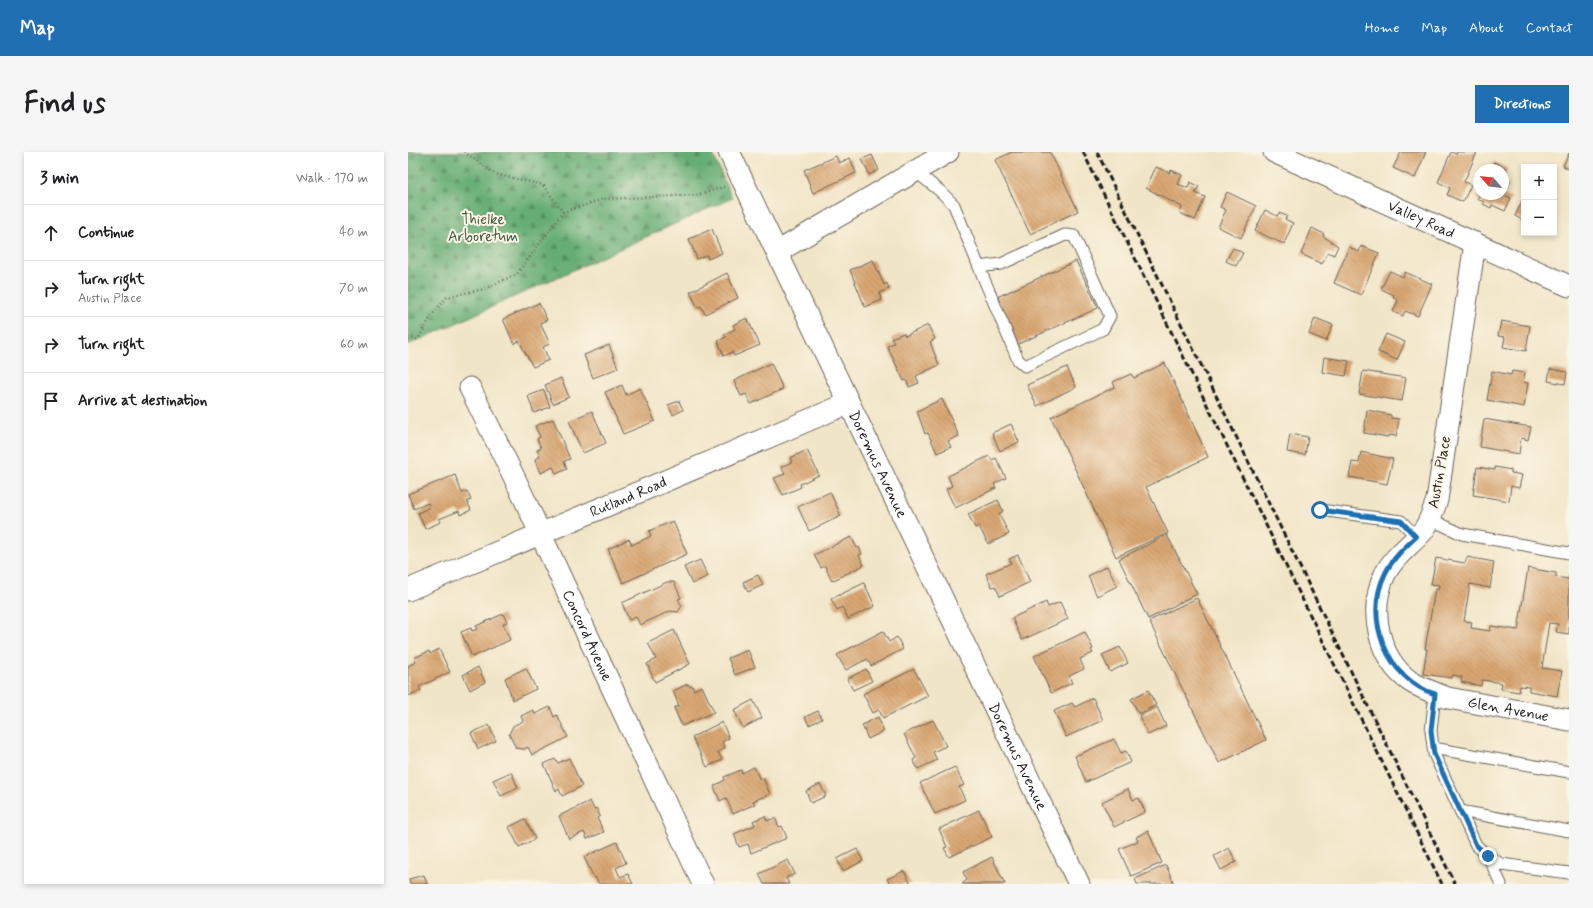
<!DOCTYPE html>
<meta charset="utf-8">
<style>
:root{--surface:#fff;--page:#f6f6f6;--text:#202124;--muted:#757577;--line:#e0e0e0;--accent:#1f6fb2}
body{margin:0;font-family:Mynerve,sans-serif;background:var(--page);color:var(--text)}
.controls{position:absolute;right:12px;top:12px;display:grid;overflow:hidden;border-radius:0px;box-shadow:0 2px 6px #0003}
.controls button{width:36px;height:36px;display:grid;place-items:center;padding:0;border:0;border-bottom:1px solid var(--line);background:var(--surface);color:var(--text);font:20px sans-serif}
.compass{position:absolute;left:1065px;top:12px;width:36px;height:36px;border-radius:50%;background:var(--surface);box-shadow:0 2px 6px #0003;rotate:298deg}
.stop{position:absolute;width:12px;height:12px;margin:-9px;border:3px solid #1f6fb2;border-radius:50%;background:#fff}
.stop.end{background:#1f6fb2;border-color:#fff;box-shadow:0 1px 4px #0008}
.list{margin:0;padding:0;list-style:none}
h2{display:flex;justify-content:space-between;align-items:center;height:52px;margin:0;padding:0 16px;font-size:17px}
h2 small{font-size:13px;font-weight:400;color:var(--muted)}
.list li{display:grid;grid-template-columns:26px 1fr auto;gap:12px;align-items:center;box-sizing:border-box;height:56px;padding:0 16px;border-top:1px solid var(--line)}
.list b{display:block;font-size:15px;white-space:nowrap}
.list p{margin:0;font-size:13px;white-space:nowrap;color:var(--muted)}
.list em{font-size:13px;font-style:normal;color:var(--muted)}
.icon{flex:none;width:22px;height:22px;fill:none;stroke:currentColor;stroke-width:2;stroke-linecap:round;stroke-linejoin:round}
.map{position:relative;flex:none;width:1161px;height:732px;overflow:hidden;border-radius:0px}
header{display:flex;align-items:center;gap:24px;box-sizing:border-box;height:56px;padding:0 20px;background:var(--accent);color:#fff}
header strong{font-size:19px}
nav{display:flex;gap:22px;margin-inline-start:auto;font-size:14px}
.intro{display:flex;align-items:center;justify-content:space-between;box-sizing:border-box;height:96px;padding:0 24px}
h1{margin:0;font-size:28px}
.button{padding:10px 18px;border-radius:0px;background:var(--accent);color:#fff;font-size:14px;font-weight:700}
main{display:flex;gap:24px;padding:0 24px}
aside{flex:1;background:var(--surface);border-radius:0px;box-shadow:0 2px 6px #0003}
.map>svg:first-child{display:block}
</style>
<header>
<strong>Map</strong>
<nav><a>Home</a><a>Map</a><a>About</a><a>Contact</a></nav>
</header>
<div class="intro"><h1>Find us</h1><a class="button">Directions</a></div>
<main>
<aside>
<h2>3 min<small>Walk · 170 m</small></h2>
<ul class="list">
<li><svg class="icon" aria-label="ahead" viewBox="0 0 24 24"><path d="M12 20V5M6 11l6-6 6 6"/></svg><div><b>Continue</b></div><em>40 m</em></li>
<li><svg class="icon" aria-label="right" viewBox="0 0 24 24"><path d="M7 20v-9h11M14 6l5 5-5 5"/></svg><div><b>Turn right</b><p>Austin Place</p></div><em>70 m</em></li>
<li><svg class="icon" aria-label="right" viewBox="0 0 24 24"><path d="M7 20v-9h11M14 6l5 5-5 5"/></svg><div><b>Turn right</b></div><em>60 m</em></li>
<li><svg class="icon" aria-label="arrive" viewBox="0 0 24 24"><path d="M6 21V4h12l-3 4 3 4H6"/></svg><div><b>Arrive at destination</b></div></li>
</ul>
</aside>
<div class="map">
<svg width="1161" height="732" viewBox="0 0 1161 732">
<defs>
<pattern id="forest-firs" width="22" height="20" patternUnits="userSpaceOnUse"><rect width="22" height="20" fill="#66ad74"/><path d="M5 1l3.5 6h-7zM16 11l3.5 6h-7z" fill="#538c5e"/></pattern>
<pattern id="building-back-hatch" width="6" height="6" patternUnits="userSpaceOnUse"><rect width="6" height="6" fill="#d8a672"/><path d="M-1 5l2 2M0 0l6 6M5-1l2 2" fill="none" stroke="#b98e62"/></pattern>
</defs>
<rect width="100%" height="100%" fill="#fcf5e5"/>
<filter id="ink" filterUnits="userSpaceOnUse"><feTurbulence type="fractalNoise" baseFrequency=".025" numOctaves="2"/><feDisplacementMap in="SourceGraphic" scale="8" xChannelSelector="R" yChannelSelector="G"/><feConvolveMatrix kernelMatrix="1 2 1 2 8 2 1 2 1" color-interpolation-filters="sRGB"/></filter>
<filter id="wash" filterUnits="userSpaceOnUse"><feTurbulence type="fractalNoise" baseFrequency=".012" numOctaves="4" result="noise"/><feDisplacementMap in="SourceGraphic" scale="16" xChannelSelector="R" yChannelSelector="G"/><feGaussianBlur stdDeviation="0.9" result="paint"/><feColorMatrix in="noise" values="0 0 0 0 0 0 0 0 0 0 0 0 0 0 0 0 0 1.4 0 .05"/><feComposite in="paint" operator="in"/></filter>
<g filter="url(#wash)">
<rect width="100%" height="100%" fill="#f1e5c7"/>
<!-- forest -->
<path fill="url(#forest-firs)" stroke="#416448" d="M 0,0 L 304,0 L 324,46 L 0,193 Z"/>
<g id="blocks">
<!-- building -->
<path fill="url(#building-back-hatch)" d="M 604,0 L 642,0 L 670,59 L 622,82 L 587,8 Z
M 993,0 L 1018,0 L 1007,26 L 985,16 Z
M 1043,0 L 1048,2 L 1049,0 L 1069,0 L 1056,30 L 1063,33 L 1055,50 L 1039,43 L 1042,36 L 1030,30 Z
M 1161,1 L 1161,17 L 1155,14 Z
M 464,3 L 471,18 L 461,23 L 454,7 Z
M 428,4 L 431,11 L 442,6 L 448,21 L 405,41 L 396,18 Z
M 1086,10 L 1099,17 L 1095,26 L 1095,18 L 1082,18 Z
M 748,15 L 762,21 L 763,18 L 774,23 L 770,32 L 780,36 L 782,30 L 791,34 L 787,41 L 797,45 L 787,68 L 772,61 L 774,55 L 738,36 Z
M 1095,30 L 1101,33 L 1096,43 L 1103,46 L 1097,59 L 1084,53 L 1083,56 L 1075,52 L 1076,50 L 1069,47 L 1072,42 L 1095,42 Z
M 819,40 L 848,54 L 833,86 L 810,75 L 818,58 L 812,55 Z
M 1116,45 L 1116,69 L 1107,64 Z
M 857,58 L 869,64 L 871,61 L 879,64 L 877,67 L 885,71 L 876,92 L 847,79 Z
M 904,76 L 916,82 L 915,84 L 930,94 L 926,103 L 920,100 L 914,112 L 893,102 Z
M 304,77 L 314,101 L 300,107 L 299,103 L 289,107 L 281,87 Z
M 953,94 L 971,101 L 953,143 L 926,131 L 941,95 L 951,100 Z
M 825,96 L 835,101 L 828,114 L 818,109 Z
M 465,108 L 476,133 L 479,131 L 481,137 L 471,141 L 474,148 L 457,155 L 442,118 Z
M 668,109 L 690,156 L 610,192 L 589,145 Z
M 982,119 L 995,125 L 997,120 L 1024,132 L 1010,164 L 997,159 L 995,164 L 985,160 L 990,148 L 985,146 L 986,143 L 973,137 Z
M 319,121 L 330,146 L 297,162 L 293,154 L 290,156 L 282,140 Z
M 131,151 L 139,168 L 132,171 L 142,192 L 135,195 L 141,208 L 125,215 L 111,189 L 106,192 L 95,167 Z
M 339,166 L 352,193 L 326,204 L 324,200 L 316,204 L 310,189 L 318,185 L 316,182 L 327,177 L 325,173 Z
M 907,166 L 925,173 L 918,189 L 901,182 Z
M 1093,169 L 1122,174 L 1118,199 L 1095,195 L 1097,185 L 1090,184 Z
M 520,173 L 527,187 L 522,190 L 531,213 L 508,224 L 511,231 L 501,235 L 498,228 L 496,229 L 479,194 L 486,191 L 483,186 L 496,181 L 497,184 Z
M 978,182 L 997,190 L 989,208 L 970,200 Z
M 201,193 L 210,216 L 185,226 L 176,203 Z
M 916,205 L 941,209 L 938,224 L 914,220 Z
M 363,211 L 375,237 L 343,252 L 338,242 L 333,244 L 326,229 Z
M 757,211 L 800,305 L 738,335 L 760,381 L 708,405 L 643,265 L 707,235 L 705,230 L 723,222 L 726,226 Z
M 659,215 L 668,235 L 629,254 L 619,233 Z
M 1142,217 L 1159,220 L 1157,232 L 1140,229 Z
M 955,219 L 998,226 L 994,249 L 951,242 Z
M 1084,219 L 1103,223 L 1104,219 L 1117,221 L 1115,230 L 1120,231 L 1116,255 L 1079,248 Z
M 153,226 L 161,245 L 145,252 L 137,233 Z
M 214,233 L 218,243 L 232,236 L 247,269 L 215,282 L 197,240 Z
M 136,238 L 142,255 L 126,261 L 120,244 Z
M 534,247 L 551,284 L 540,289 L 543,295 L 529,301 L 520,281 L 517,282 L 509,259 Z
M 271,249 L 275,258 L 265,263 L 260,253 Z
M 959,258 L 983,263 L 983,266 L 991,267 L 988,284 L 980,283 L 980,285 L 956,281 Z
M 184,259 L 198,291 L 175,301 L 161,269 Z
M 145,267 L 162,307 L 156,309 L 159,317 L 148,322 L 145,315 L 133,321 L 127,307 L 132,305 L 129,298 L 133,296 L 129,287 L 132,285 L 127,274 Z
M 1076,267 L 1123,275 L 1120,288 L 1113,286 L 1111,302 L 1072,295 Z
M 603,272 L 611,290 L 592,299 L 584,281 Z
M 882,282 L 900,285 L 897,303 L 879,300 Z
M 399,298 L 411,323 L 392,332 L 393,335 L 375,343 L 366,326 L 377,322 L 373,315 L 384,310 L 382,306 Z
M 953,300 L 985,307 L 979,332 L 941,325 L 944,310 L 951,311 Z
M 581,304 L 584,308 L 588,306 L 598,326 L 586,332 L 588,336 L 547,356 L 538,337 L 544,334 L 540,324 Z
M 1069,315 L 1087,318 L 1087,315 L 1103,318 L 1103,321 L 1114,323 L 1111,336 L 1103,334 L 1101,349 L 1065,343 Z
M 47,323 L 54,341 L 59,339 L 63,348 L 59,349 L 63,358 L 52,363 L 51,359 L 31,367 L 33,370 L 17,377 L 10,361 L 22,355 L 20,351 L 6,357 L 0,342 Z
M 422,340 L 433,364 L 401,379 L 390,355 Z
M 590,348 L 595,359 L 591,362 L 601,382 L 580,392 L 571,374 L 567,376 L 560,362 Z
M 265,369 L 279,402 L 215,431 L 200,397 L 221,387 L 224,393 L 243,384 L 241,379 Z
M 759,383 L 789,442 L 740,467 L 711,407 Z
M 443,385 L 449,396 L 451,395 L 454,402 L 451,403 L 456,413 L 424,429 L 417,414 L 413,416 L 406,403 Z
M 610,403 L 622,430 L 592,444 L 587,434 L 584,435 L 578,422 L 603,411 L 601,407 Z
M 1059,405 L 1086,410 L 1082,436 L 1062,432 L 1056,469 L 1064,470 L 1063,476 L 1082,479 L 1083,474 L 1110,478 L 1120,416 L 1148,421 L 1148,425 L 1160,427 L 1161,424 L 1161,482 L 1148,480 L 1150,472 L 1141,471 L 1134,516 L 1154,519 L 1149,544 L 1121,539 L 1121,535 L 1112,534 L 1111,540 L 1093,537 L 1094,531 L 1074,528 L 1073,534 L 1053,530 L 1054,525 L 1045,523 L 1044,526 L 1015,522 L 1019,497 L 1017,497 L 1027,437 L 1030,438 L 1031,433 L 1023,432 L 1028,406 L 1057,411 Z
M 292,408 L 300,424 L 284,432 L 276,415 Z
M 699,414 L 709,434 L 689,444 L 680,424 Z
M 350,423 L 355,433 L 340,440 L 335,430 Z
M 259,430 L 266,430 L 273,446 L 270,447 L 274,454 L 270,460 L 262,459 L 232,473 L 228,465 L 221,468 L 214,451 Z
M 456,431 L 467,454 L 440,467 L 434,455 L 429,458 L 423,447 Z
M 789,446 L 858,588 L 811,611 L 741,469 Z
M 638,450 L 640,455 L 652,450 L 660,467 L 614,488 L 604,466 Z
M 95,462 L 99,470 L 95,472 L 102,488 L 64,505 L 53,480 L 63,476 L 64,479 L 70,477 L 68,474 Z
M 266,478 L 282,512 L 247,530 L 239,512 L 248,507 L 240,491 Z
M 475,479 L 481,490 L 489,485 L 495,497 L 463,514 L 459,507 L 438,518 L 429,503 Z
M 677,480 L 685,497 L 683,498 L 685,501 L 672,507 L 676,517 L 661,524 L 664,531 L 643,541 L 626,504 Z
M 712,495 L 720,511 L 702,520 L 694,503 Z
M 31,497 L 42,520 L 11,535 L 13,538 L 0,544 L 0,514 L 8,510 L 6,506 L 21,499 L 22,502 Z
M 340,498 L 347,515 L 327,523 L 320,506 Z
M 70,515 L 77,530 L 62,538 L 55,523 Z
M 118,516 L 128,537 L 105,548 L 97,526 Z
M 458,517 L 464,529 L 445,538 L 439,527 Z
M 506,517 L 520,544 L 475,566 L 471,558 L 465,561 L 455,542 Z
M 280,532 L 282,535 L 284,533 L 286,538 L 294,534 L 306,560 L 274,574 L 266,556 L 271,554 L 265,539 Z
M 740,538 L 748,553 L 731,562 L 723,547 Z
M 685,546 L 695,568 L 658,585 L 646,559 L 664,551 L 667,555 Z
M 345,548 L 354,566 L 335,576 L 326,558 Z
M 142,555 L 146,565 L 149,563 L 160,585 L 124,603 L 120,595 L 116,597 L 108,596 L 101,582 L 105,574 L 115,569 L 113,564 L 125,558 L 127,562 Z
M 749,555 L 758,574 L 740,583 L 731,564 Z
M 410,559 L 414,567 L 401,573 L 397,565 Z
M 470,565 L 476,579 L 460,587 L 454,573 Z
M 525,568 L 538,594 L 525,600 L 529,608 L 510,617 L 505,608 L 508,606 L 496,582 Z
M 314,570 L 321,586 L 314,590 L 317,596 L 310,600 L 314,608 L 299,615 L 284,585 Z
M 81,573 L 88,589 L 70,597 L 63,581 Z
M 706,587 L 713,601 L 718,599 L 723,610 L 678,630 L 667,604 Z
M 161,606 L 174,634 L 154,644 L 151,637 L 148,639 L 136,612 L 147,607 L 150,611 Z
M 346,615 L 352,628 L 355,626 L 362,642 L 345,649 L 347,652 L 325,662 L 318,646 L 312,649 L 306,634 L 317,628 L 316,625 L 333,618 L 334,621 Z
M 547,615 L 556,633 L 551,635 L 557,648 L 527,662 L 512,631 Z
M 103,620 L 110,636 L 93,644 L 85,628 Z
M 412,632 L 418,644 L 403,651 L 398,639 Z
M 720,637 L 725,648 L 731,646 L 737,660 L 706,675 L 694,650 Z
M 182,649 L 186,657 L 188,656 L 192,664 L 189,666 L 196,680 L 179,687 L 176,680 L 161,687 L 151,664 Z
M 571,658 L 584,685 L 541,705 L 536,696 L 539,695 L 531,677 Z
M 357,664 L 359,669 L 367,666 L 371,675 L 374,674 L 379,686 L 343,701 L 340,692 L 331,695 L 326,682 L 347,673 L 345,669 Z
M 117,667 L 127,687 L 111,695 L 101,675 Z
M 740,679 L 754,711 L 723,724 L 711,697 L 730,689 L 728,685 Z
M 209,690 L 218,711 L 208,716 L 212,725 L 220,722 L 225,732 L 191,732 L 187,725 L 186,726 L 176,705 Z
M 821,696 L 828,710 L 813,718 L 806,704 Z
M 449,697 L 455,709 L 435,719 L 429,707 Z
M 584,705 L 597,732 L 554,732 L 559,728 L 555,720 Z
M 380,708 L 387,722 L 378,726 L 381,732 L 356,732 L 351,722 Z
M 758,713 L 766,732 L 729,732 L 727,727 Z
M 496,719 L 503,732 L 482,732 L 479,727 Z
M 16,723 L 19,732 L 2,732 L 1,727 Z"/>
</g>
</g>
<g filter="url(#ink)">
<use href="#blocks" fill-opacity="0" stroke="#676258" stroke-width="1"/>
<g fill="none" stroke-linecap="round" stroke-linejoin="round">
<!-- service casing -->
<g stroke="#676258" stroke-width="13">
<path id="service" d="M 507,19 L 532,39 L 546,53 L 571,115 L 593,112 L 657,83 L 666,84 L 702,164 L 695,177 L 617,214 L 610,208 L 571,115
M 912,358 L 993,369 L 1009,385
M 1022,367 L 1054,382 L 1161,401
M 1027,542 L 1023,579 L 1026,602 L 1068,693 L 1080,704 L 1093,712 L 1161,721
M 1025,596 L 1161,620
M 1052,659 L 1161,679
M 1080,704 L 1093,732"/>
</g>
<!-- minor casing -->
<g stroke="#676258" stroke-width="23">
<g id="minor">
<path id="s1" d="M 321,0 L 671,732"/>
<path id="s2" d="M 866,0 L 1161,134"/>
<path id="s3" d="M 1067,91 L 1029,348 C 1025,358 1022,370 1015,379 C 1002,394 986,404 977,422 C 960,458 970,507 1003,530 C 1015,537 1027,541 1040,546 L 1161,568"/>
<path d="M 369,100 L 540,0"/>
<path id="s4" d="M 62,236 L 108,329 L 295,732"/>
<path id="s5" d="M 0,438 L 441,251"/>
</g>
</g>
<!-- path -->
<path stroke="#676258" stroke-width="2.5" stroke-dasharray="1 3" stroke-linecap="butt" d="M 56,0 L 87,22 L 135,33 L 155,60
M 0,187 L 10,187 L 24,163 L 39,145 L 76,137 L 109,122 L 155,60 L 196,47 L 289,43 L 316,35"/>
<!-- service -->
<use href="#service" stroke="#fff" stroke-width="11"/>
<!-- minor -->
<use href="#minor" stroke="#fff" stroke-width="21"/>
<!-- rail -->
<path stroke="#1c1c1c" stroke-width="3" stroke-dasharray="6 3" stroke-linecap="butt" d="M 675,0 L 1034,732
M 689,0 L 1047,732"/>
</g>
</g>
<g fill="none" stroke-linecap="round" stroke-linejoin="round" filter="url(#ink)">
<!-- route -->
<path stroke="#1f6fb2" stroke-width="5" d="M 912,358 L 993,369 L 1008,385 C 996,396 984,407 977,422 C 955,467 979,527 1027,542 L 1023,579 L 1026,602 L 1068,693 L 1080,704"/>
</g>
<g text-anchor="middle" stroke-width="4" stroke-linejoin="round" paint-order="stroke">
<!-- park labels -->
<g font-size="15" fill="#3e5941" stroke="#fcf5e5">
<text x="75" y="72">Thielke<tspan x="75" dy="17">Arboretum</tspan></text>
</g>
<!-- street labels -->
<g font-size="15" fill="#1c1c1c" stroke="#fcf5e5">
<text dy="5" stroke="none"><textPath href="#s2" startOffset="162">Valley Road</textPath></text>
<text dy="5" stroke="none"><textPath href="#s1" startOffset="346">Doremus Avenue</textPath></text>
<text transform="translate(1031 320) rotate(-80)" y="5">Austin Place</text>
<text dy="5" stroke="none"><textPath href="#s5" startOffset="239">Rutland Road</textPath></text>
<text dy="5" stroke="none"><textPath href="#s4" startOffset="274">Concord Avenue</textPath></text>
<text dy="5" stroke="none"><textPath href="#s3" startOffset="573">Glen Avenue</textPath></text>
<text dy="5" stroke="none"><textPath href="#s1" startOffset="670">Doremus Avenue</textPath></text>
</g>
</g>
</svg>
<div class="controls">
<button>+</button>
<button>−</button>
</div>
<svg class="compass" viewBox="-18 -18 36 36"><path d="M0-13l5 13h-10z" fill="#e53935"/><path d="M0 13l5-13h-10z" fill="#757577"/></svg>
<div class="stop" style="left:912px;top:358px"></div>
<div class="stop end" style="left:1080px;top:704px"></div>
</div>
</main>
